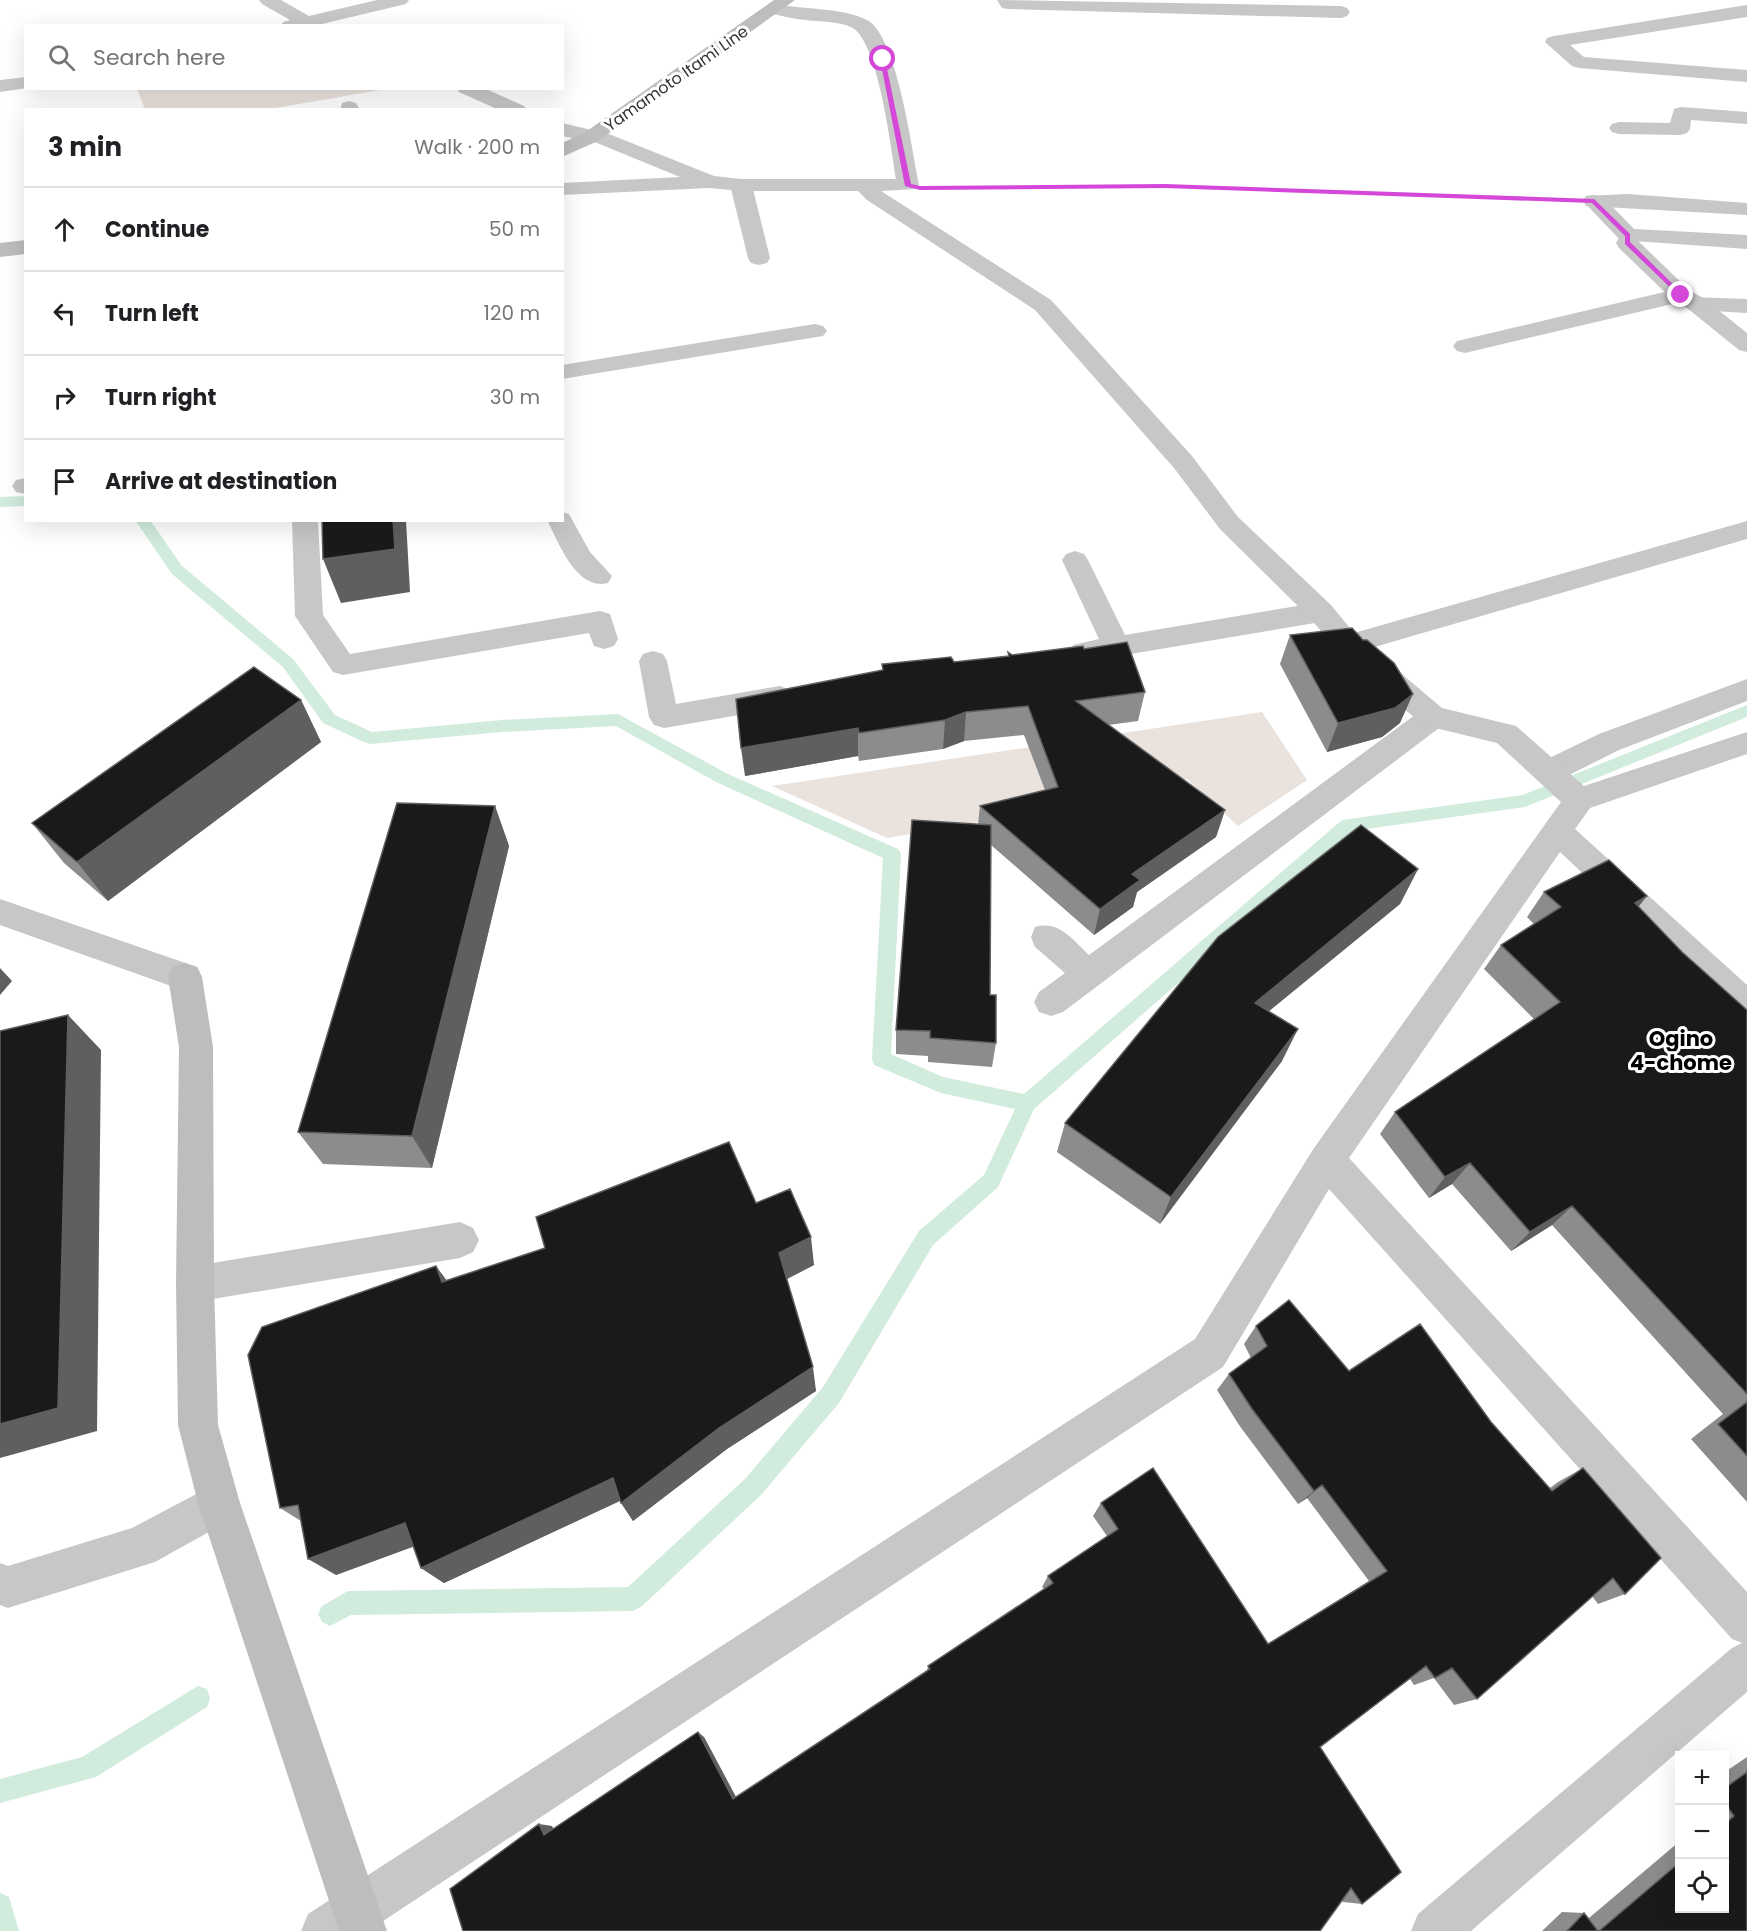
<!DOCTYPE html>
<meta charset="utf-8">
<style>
:root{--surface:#fff;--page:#f6f6f6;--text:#202124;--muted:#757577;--line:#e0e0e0}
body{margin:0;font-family:Poppins,sans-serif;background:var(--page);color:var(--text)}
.controls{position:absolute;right:18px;bottom:18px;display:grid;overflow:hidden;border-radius:0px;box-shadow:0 6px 24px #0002}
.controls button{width:54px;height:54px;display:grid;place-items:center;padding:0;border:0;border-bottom:2px solid var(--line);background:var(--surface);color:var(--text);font:30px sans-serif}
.stop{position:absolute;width:18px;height:18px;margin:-14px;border:4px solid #d447d8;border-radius:50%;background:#fff}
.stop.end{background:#d447d8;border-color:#fff;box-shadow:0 2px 6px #0008}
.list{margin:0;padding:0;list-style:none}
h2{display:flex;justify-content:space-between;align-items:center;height:78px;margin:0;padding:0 24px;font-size:26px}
h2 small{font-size:20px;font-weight:400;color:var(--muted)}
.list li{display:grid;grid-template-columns:39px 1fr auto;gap:18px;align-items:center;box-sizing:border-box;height:84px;padding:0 24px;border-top:2px solid var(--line)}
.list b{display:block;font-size:22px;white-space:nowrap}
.list em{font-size:20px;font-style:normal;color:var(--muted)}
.icon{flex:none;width:33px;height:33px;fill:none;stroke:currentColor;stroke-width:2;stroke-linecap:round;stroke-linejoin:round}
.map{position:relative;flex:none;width:1747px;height:1931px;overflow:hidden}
.search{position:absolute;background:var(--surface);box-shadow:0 6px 24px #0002;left:24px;top:24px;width:540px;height:66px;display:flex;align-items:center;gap:15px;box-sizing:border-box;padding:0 21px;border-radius:0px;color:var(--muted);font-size:22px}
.panel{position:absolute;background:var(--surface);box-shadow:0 6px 24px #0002;left:24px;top:108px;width:540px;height:414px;border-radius:0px}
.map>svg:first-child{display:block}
</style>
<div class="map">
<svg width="1747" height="1931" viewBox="0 0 1747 1931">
<rect width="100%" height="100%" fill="#fff"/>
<!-- green -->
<path fill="#e9e2dd" d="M 137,89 L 137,88 L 386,89 L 270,109 L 145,109 Z
M 1262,712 L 1307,780 L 1238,826 L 1187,779 L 1064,807 L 887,838 L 772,786 Z"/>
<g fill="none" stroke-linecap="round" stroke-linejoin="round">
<!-- stream -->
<path fill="#d1ebdd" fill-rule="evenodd" d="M 26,496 L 26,506 L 0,507 L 0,497 Z
M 135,520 L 150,520 L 182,566 L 293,659 L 335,715 L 372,732 L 502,720 L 618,714 L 728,774 L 898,849 L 901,854 L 891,1054 L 943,1077 L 1024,1094 L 1342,820 L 1523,795 L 1747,705 L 1747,717 L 1525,807 L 1352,831 L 1034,1109 L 998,1187 L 933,1245 L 839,1403 L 761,1495 L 641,1607 L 633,1611 L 351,1615 L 330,1626 L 322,1622 L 318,1614 L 322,1606 L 348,1591 L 628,1587 L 745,1479 L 823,1387 L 919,1231 L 984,1175 L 1015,1109 L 941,1093 L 874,1065 L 872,1059 L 883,858 L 716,782 L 616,726 L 502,732 L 370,744 L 364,742 L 323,723 L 283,667 L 172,574 Z
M 198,1686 L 207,1689 L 210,1698 L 207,1707 L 96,1777 L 0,1803 L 0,1779 L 82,1757 Z
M 0,1893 L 9,1897 L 19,1931 L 0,1931 Z"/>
<!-- path -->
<path stroke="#c3c3c3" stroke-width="2" stroke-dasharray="1.5 1.5" stroke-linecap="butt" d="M 947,188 L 1165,186 L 1557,199"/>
<!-- lane -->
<path fill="#c7c7c7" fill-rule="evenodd" d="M 997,0 L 1341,6 L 1347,8 L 1350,12 L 1347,16 L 1341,18 L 1008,9 L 1002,8 Z
M 1681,107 L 1747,112 L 1747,124 L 1691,120 L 1690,129 L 1687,133 L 1680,135 L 1619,134 L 1612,132 L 1609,128 L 1612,124 L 1619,122 L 1670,123 L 1674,109 Z
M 741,179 L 748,181 L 752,185 L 770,258 L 767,263 L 759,265 L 751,263 L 748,258 L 730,185 L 734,181 Z
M 1594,195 L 1602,196 L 1634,229 L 1747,235 L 1747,249 L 1620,240 L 1583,201 L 1586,196 Z
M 1681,288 L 1689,290 L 1692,295 L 1691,297 L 1747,299 L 1747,313 L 1695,310 L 1687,308 L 1684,303 L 1685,301 L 1465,353 L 1457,351 L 1453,346 L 1457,341 Z
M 815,324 L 823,326 L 827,331 L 823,336 L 562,379 L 562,365 Z
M 26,478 L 26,494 L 16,492 L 12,486 L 16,480 Z
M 562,512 L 569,514 L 590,552 L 612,576 L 608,583 C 576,591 559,543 547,520 L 562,520 Z
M 292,520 L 318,520 L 323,615 L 350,654 L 600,611 L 610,614 L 618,639 L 614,646 L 604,649 L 594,646 L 589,633 L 343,675 L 333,672 L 295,616 Z
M 1075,551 L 1084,554 L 1088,560 L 1125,635 L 1321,602 L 1331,605 L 1335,612 L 1331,619 L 1321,622 L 1083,662 L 1073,659 L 1069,652 L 1073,645 L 1099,639 L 1062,560 L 1066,554 Z
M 653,651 L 663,654 L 667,661 L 676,704 L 780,686 L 790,690 L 794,697 L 790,704 L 780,708 L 664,728 L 654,725 L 649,717 L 639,661 L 643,654 Z
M 1747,679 L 1747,701 L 1619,750 L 1559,780 L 1548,783 L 1537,780 L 1533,772 L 1537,764 L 1599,734 Z
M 1433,706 L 1443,709 L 1448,717 L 1443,725 L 1063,1012 L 1051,1016 L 1039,1012 L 1034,1002 L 1039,992 L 1065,973 L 1035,947 L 1031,937 L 1035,927 C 1059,920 1073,940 1089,955 L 1423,709 Z
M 460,1222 L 473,1228 L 479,1240 L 473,1252 L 460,1258 L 195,1302 L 182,1297 L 176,1284 L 182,1271 L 195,1266 Z
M 219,1482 L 234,1488 L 240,1503 L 234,1518 L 155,1562 L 8,1608 L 0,1605 L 0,1563 L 8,1566 L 132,1528 Z"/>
<!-- street -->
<path fill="#c7c7c7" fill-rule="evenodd" d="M 259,0 L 281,0 L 309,16 L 377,0 L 409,0 L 406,4 L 322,24 L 323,26 L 281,26 L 283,22 L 290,20 L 262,4 Z
M 776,4 C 805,10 840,7 867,20 C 897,35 912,151 919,185 L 915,189 L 881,191 L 1051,300 L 1192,456 L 1238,517 L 1331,605 L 1354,633 L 1747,521 L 1747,539 L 1371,648 L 1442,708 L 1516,726 L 1584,786 L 1747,732 L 1747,754 L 1590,808 L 1575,829 L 1747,985 L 1747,1020 L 1735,1016 L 1560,852 L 1349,1158 L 1747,1592 L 1747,1692 L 1471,1931 L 1411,1931 L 1418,1914 L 1732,1648 L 1742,1643 L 1732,1639 L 1329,1189 L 1223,1367 L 368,1931 L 301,1931 L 308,1914 L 1195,1339 L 1314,1148 L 1561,802 L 1497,743 L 1423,725 L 1338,652 L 1311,619 L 1220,529 L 1174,468 L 1035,310 L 867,200 L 858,191 L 741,191 L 710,188 L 562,195 L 562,183 L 680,177 L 597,143 L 562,136 L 562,123 L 609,134 L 714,176 L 741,179 L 896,179 C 891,148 878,39 851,27 C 837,21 821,22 806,20 C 794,19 781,16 770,13 L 767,9 L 770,5 Z
M 1747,5 L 1747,17 L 1570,45 L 1584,57 L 1747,70 L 1747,82 L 1579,68 L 1572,66 L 1545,42 L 1547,38 L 1554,36 Z
M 26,77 L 26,88 L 27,88 L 0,92 L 0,80 Z
M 457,88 L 484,88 L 524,106 L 527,110 L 499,110 L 459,92 Z
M 349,101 L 356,103 L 360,110 L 340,110 L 342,103 Z
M 1628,194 L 1747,203 L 1747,215 L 1586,206 L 1583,201 L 1586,196 Z
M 1627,236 L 1635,238 L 1689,290 L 1703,298 L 1747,333 L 1747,352 L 1739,350 L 1687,308 L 1673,300 L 1619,248 L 1616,243 L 1619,238 Z
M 0,899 L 197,967 L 202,977 L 197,987 L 185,991 L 0,925 Z"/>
<!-- secondary -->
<path fill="#bdbdbd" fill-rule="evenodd" d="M 774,0 L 795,0 L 598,141 L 562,157 L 562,143 L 584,133 Z
M 26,240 L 26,254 L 0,257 L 0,243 Z
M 185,963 L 197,967 L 202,977 L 213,1047 L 214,1284 L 218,1425 L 240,1503 L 387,1931 L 339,1931 L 198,1503 L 178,1425 L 176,1284 L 179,1047 L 168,977 L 173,967 Z"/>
</g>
<!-- wall -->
<path fill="#8c8c8c" d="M 1290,635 L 1400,723 L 1382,737 L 1327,752 L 1280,664 Z
M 1084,649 L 1145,692 L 1138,721 L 1108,725 L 1225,810 L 1216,837 L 1137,892 L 1133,907 L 1094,935 L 991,845 L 990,995 L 996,1043 L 992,1067 L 928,1062 L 928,1056 L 896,1054 L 896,1030 L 978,824 L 980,806 L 1045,790 L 1024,735 L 964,741 L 943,749 L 859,761 L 858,756 L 745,776 L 882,670 L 882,664 L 954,662 L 1008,656 L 1008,652 L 1012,655 Z
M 301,700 L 321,742 L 108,901 L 64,863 L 32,823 Z
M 495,806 L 509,846 L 432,1168 L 323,1164 L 298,1132 Z
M 1418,869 L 1400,904 L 1269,1011 L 1282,1061 L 1160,1224 L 1057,1152 L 1065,1123 Z
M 1544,892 L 1647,896 L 1638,906 L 1682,952 L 1747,1010 L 1747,1502 L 1691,1439 L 1723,1414 L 1552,1225 L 1511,1251 L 1452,1184 L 1429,1198 L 1380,1134 L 1395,1112 L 1534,1019 L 1484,969 L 1501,945 L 1534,924 L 1527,917 Z
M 756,1203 L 814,1265 L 787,1279 L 816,1391 L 727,1449 L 633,1521 L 620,1501 L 444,1583 L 421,1568 L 413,1546 L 336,1575 L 301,1521 L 280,1508 L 447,1280 Z
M 1256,1326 L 1349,1371 L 1491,1422 L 1550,1488 L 1558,1482 L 1583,1468 L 1625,1594 L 1598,1604 L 1592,1596 L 1477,1699 L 1454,1705 L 1434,1678 L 1414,1685 L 1410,1679 L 1320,1747 L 1362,1904 L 1343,1902 L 1342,1901 L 463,1931 L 552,1826 L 553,1829 L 704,1737 L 736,1797 L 927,1672 L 928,1666 L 1044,1589 L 1042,1587 L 1048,1576 L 1107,1536 L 1093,1516 L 1101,1503 L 1268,1644 L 1369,1581 L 1307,1498 L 1298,1504 L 1239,1425 L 1217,1390 L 1229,1374 L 1251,1358 L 1244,1344 Z
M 1747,1757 L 1747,1931 L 1542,1931 L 1562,1912 L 1584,1913 L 1589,1918 L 1680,1841 L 1680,1908 L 1725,1908 L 1725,1772 Z"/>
<!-- shaded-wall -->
<path fill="#5f5f5f" d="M 393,520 L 406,520 L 410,592 L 341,603 L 323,559 Z
M 1413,694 L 1400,723 L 1382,737 L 1327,752 L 1338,723 Z
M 301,700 L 321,742 L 108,901 L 77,862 Z
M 966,712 L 964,741 L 943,749 L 945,720 Z
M 858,728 L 858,756 L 745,776 L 741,748 Z
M 495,806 L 509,846 L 432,1168 L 412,1136 Z
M 1225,810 L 1216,837 L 1137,892 L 1133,907 L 1094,935 L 1100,909 L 1132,874 Z
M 1418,869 L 1400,904 L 1241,1034 L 1255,1003 Z
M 1647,896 L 1627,921 L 1635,903 Z
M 0,968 L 12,981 L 0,995 Z
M 68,1015 L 101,1050 L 97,1431 L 0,1458 L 0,1424 Z
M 1298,1029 L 1282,1061 L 1160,1224 L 1171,1197 Z
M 1470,1163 L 1452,1184 L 1429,1198 L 1445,1177 Z
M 1572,1206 L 1552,1225 L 1511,1251 L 1530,1232 Z
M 811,1237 L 814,1265 L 783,1281 L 779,1253 Z
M 436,1266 L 456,1293 L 442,1282 Z
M 813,1367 L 816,1391 L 727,1449 L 633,1521 L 621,1503 L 719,1428 Z
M 613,1478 L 626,1498 L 444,1583 L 421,1568 Z
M 1322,1485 L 1307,1498 L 1298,1504 L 1314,1491 Z
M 405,1523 L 429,1541 L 336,1575 L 308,1559 Z
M 698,1732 L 704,1737 L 738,1801 L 733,1799 Z
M 539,1824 L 552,1826 L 557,1837 L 544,1835 Z"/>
<!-- building -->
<path fill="#1a1a1a" stroke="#5f5f5f" stroke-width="1.5" d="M 322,520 L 393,520 L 395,549 L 323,559 Z
M 1352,628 L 1363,640 L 1367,640 L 1394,663 L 1413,694 L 1395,708 L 1338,723 L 1290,635 Z
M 1127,642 L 1145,692 L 1076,701 L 1225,810 L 1132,874 L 1140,880 L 1100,909 L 980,806 L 1058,787 L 1028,706 L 966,712 L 945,720 L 859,733 L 858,728 L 741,748 L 736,699 L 883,670 L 882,664 L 884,664 L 951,657 L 954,662 L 1009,656 L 1008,652 L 1012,655 L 1083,646 L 1084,649 Z
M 254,667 L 301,700 L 77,862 L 32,823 Z
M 397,803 L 495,806 L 412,1136 L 298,1132 Z
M 912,820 L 991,825 L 990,995 L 996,995 L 996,1043 L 930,1038 L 930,1031 L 896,1030 Z
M 1361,825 L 1418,869 L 1255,1003 L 1298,1029 L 1171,1197 L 1065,1123 L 1218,937 Z
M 1609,860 L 1647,896 L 1635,903 L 1682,952 L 1747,1010 L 1747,1394 L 1572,1206 L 1530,1232 L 1470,1163 L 1445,1177 L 1395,1112 L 1560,1002 L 1501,945 L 1561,907 L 1544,892 Z
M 68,1015 L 58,1408 L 0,1424 L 0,1031 Z
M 729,1142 L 756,1203 L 790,1189 L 811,1237 L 779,1253 L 813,1367 L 719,1428 L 621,1503 L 613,1478 L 421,1568 L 405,1523 L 308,1559 L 298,1505 L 280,1508 L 248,1355 L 262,1327 L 436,1266 L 442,1282 L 545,1248 L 536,1217 Z
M 1289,1300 L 1349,1371 L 1420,1324 L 1491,1422 L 1552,1491 L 1583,1468 L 1661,1558 L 1625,1594 L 1613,1578 L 1477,1699 L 1452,1668 L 1435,1678 L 1426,1666 L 1320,1747 L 1401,1872 L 1362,1904 L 1351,1888 L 1320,1931 L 463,1931 L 450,1889 L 539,1824 L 544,1835 L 698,1732 L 733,1799 L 930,1669 L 928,1666 L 1053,1583 L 1048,1576 L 1118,1529 L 1101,1503 L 1153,1468 L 1268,1644 L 1387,1571 L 1322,1485 L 1314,1491 L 1252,1409 L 1229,1374 L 1267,1346 L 1256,1326 Z
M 1747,1402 L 1747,1456 L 1718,1424 Z
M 1747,1772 L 1747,1931 L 1599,1931 L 1680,1862 L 1680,1908 L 1725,1908 L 1725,1824 L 1734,1816 L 1725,1804 L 1725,1788 Z
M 1584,1913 L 1598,1931 L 1567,1931 Z"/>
<!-- route -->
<path fill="#d447d8" d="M 883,57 L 885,59 L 911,184 L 920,186 L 1165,184 L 1594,199 L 1630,234 L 1630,242 L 1684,295 L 1679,296 L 1625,244 L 1625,236 L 1592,203 L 1165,188 L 920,190 L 905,186 L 880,59 Z"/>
<g text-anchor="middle" stroke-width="6" stroke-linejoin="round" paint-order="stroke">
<!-- far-street labels -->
<g font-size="16" fill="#333" stroke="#fff">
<text transform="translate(676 78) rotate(-35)" y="6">Yamamoto Itami Line</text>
</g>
<!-- neighbourhood labels -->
<g font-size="21" font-weight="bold" fill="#000" stroke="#fff">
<text x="1681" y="1046">Ogino<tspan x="1681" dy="24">4-chome</tspan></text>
</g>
</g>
</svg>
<div class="controls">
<button>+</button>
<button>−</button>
<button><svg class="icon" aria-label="locate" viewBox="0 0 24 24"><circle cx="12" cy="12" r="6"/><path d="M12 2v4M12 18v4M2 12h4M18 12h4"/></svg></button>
</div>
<div class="stop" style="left:883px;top:59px"></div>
<div class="stop end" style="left:1681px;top:295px"></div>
<div class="search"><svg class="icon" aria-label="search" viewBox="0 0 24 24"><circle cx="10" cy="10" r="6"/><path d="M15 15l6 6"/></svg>Search here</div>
<section class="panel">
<h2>3 min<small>Walk · 200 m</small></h2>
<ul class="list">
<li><svg class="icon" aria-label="ahead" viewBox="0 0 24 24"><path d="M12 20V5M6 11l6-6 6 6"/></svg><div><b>Continue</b></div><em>50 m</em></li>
<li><svg class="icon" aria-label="left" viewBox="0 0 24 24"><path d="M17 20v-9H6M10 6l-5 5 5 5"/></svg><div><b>Turn left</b></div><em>120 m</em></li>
<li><svg class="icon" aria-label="right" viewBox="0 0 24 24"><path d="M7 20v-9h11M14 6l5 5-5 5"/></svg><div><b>Turn right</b></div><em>30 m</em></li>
<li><svg class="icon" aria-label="arrive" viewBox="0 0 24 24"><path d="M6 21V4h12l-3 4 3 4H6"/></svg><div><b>Arrive at destination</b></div></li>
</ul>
</section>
</div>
